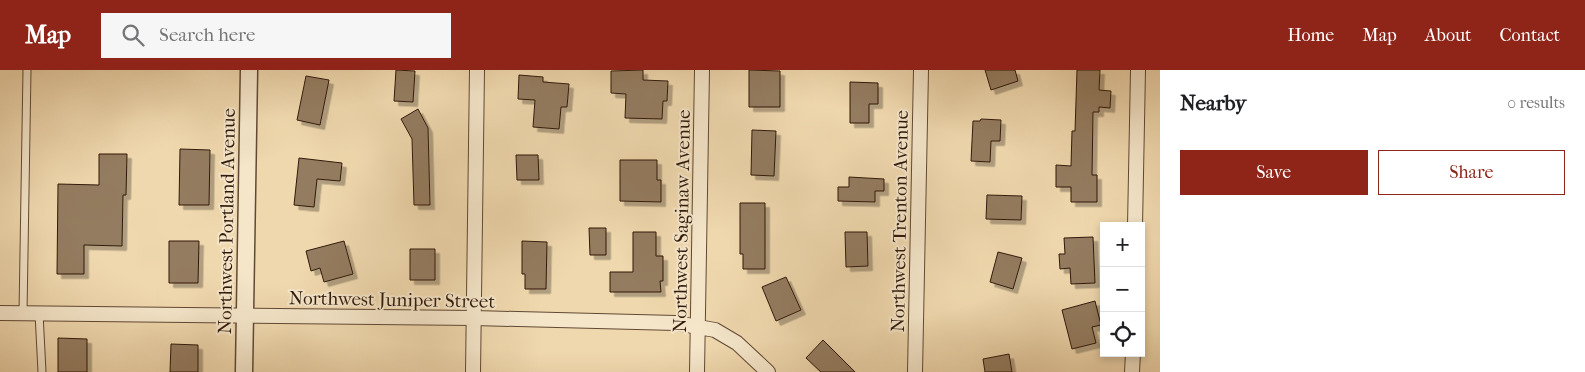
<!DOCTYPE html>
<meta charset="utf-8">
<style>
:root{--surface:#fff;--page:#f6f6f6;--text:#202124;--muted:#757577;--line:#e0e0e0;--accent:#8f2418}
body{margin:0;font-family:"IM FELL French Canon",serif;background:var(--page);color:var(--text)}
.controls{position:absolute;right:15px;bottom:15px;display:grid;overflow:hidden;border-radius:0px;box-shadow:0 2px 8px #0003}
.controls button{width:45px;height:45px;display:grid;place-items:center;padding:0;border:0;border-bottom:1px solid var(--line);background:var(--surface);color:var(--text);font:25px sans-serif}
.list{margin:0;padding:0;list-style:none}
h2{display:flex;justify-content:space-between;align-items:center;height:65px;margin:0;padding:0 20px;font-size:21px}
h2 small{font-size:16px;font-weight:400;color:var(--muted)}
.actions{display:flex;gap:10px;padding:15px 20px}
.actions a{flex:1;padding:11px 0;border:1px solid var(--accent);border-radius:0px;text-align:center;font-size:18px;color:var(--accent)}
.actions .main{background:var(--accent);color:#fff}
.icon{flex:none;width:28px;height:28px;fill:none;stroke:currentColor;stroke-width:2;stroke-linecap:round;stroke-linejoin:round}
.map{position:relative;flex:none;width:1160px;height:302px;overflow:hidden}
header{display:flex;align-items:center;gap:30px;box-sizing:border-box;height:70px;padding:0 25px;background:var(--accent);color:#fff}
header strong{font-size:24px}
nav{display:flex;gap:28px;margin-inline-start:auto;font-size:18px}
.search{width:350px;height:45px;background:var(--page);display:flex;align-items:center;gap:12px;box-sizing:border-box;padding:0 18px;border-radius:0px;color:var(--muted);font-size:19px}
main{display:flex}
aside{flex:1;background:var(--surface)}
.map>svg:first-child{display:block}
</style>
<header>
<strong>Map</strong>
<div class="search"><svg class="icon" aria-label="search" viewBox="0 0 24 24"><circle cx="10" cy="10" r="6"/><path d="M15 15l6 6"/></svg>Search here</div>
<nav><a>Home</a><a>Map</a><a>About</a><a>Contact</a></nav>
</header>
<main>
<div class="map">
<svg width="1160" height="302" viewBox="0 0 1160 302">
<defs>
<filter id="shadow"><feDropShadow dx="4.5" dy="4.5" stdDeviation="0" flood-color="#0004"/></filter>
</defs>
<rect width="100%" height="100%" fill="#f0d8ae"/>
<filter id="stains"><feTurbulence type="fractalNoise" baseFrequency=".004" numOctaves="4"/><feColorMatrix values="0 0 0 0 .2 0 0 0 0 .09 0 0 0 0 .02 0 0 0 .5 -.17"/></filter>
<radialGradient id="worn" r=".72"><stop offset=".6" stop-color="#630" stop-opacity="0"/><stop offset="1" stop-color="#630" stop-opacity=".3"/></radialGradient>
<!-- building -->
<path fill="#947c60" stroke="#30190b" filter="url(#shadow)" d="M 396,0 L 415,1 L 413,32 L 394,31 Z
M 643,0 L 643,10 L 668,11 L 667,31 L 663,31 L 662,49 L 625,48 L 626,24 L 611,23 L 611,1 Z
M 749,0 L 780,1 L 780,37 L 749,37 Z
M 985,0 L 1015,0 L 1018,11 L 991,20 Z
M 1077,0 L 1100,0 L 1099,20 L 1111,21 L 1110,38 L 1099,37 L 1099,42 L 1093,42 L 1092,105 L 1097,105 L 1097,132 L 1071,132 L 1071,117 L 1056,117 L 1056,95 L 1071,96 L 1072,61 L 1075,61 Z
M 519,5 L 543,7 L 543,12 L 569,14 L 567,37 L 561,37 L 559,59 L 533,57 L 535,30 L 518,29 Z
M 306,6 L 329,10 L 320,55 L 297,50 Z
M 850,12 L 878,13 L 878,34 L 869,34 L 869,53 L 850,53 Z
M 418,39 L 428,58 L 430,135 L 414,135 L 412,69 L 401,49 Z
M 981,49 L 1001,50 L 1000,71 L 991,71 L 990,92 L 971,91 L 973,51 L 980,51 Z
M 752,60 L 776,61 L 774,106 L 751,105 Z
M 180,79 L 210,80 L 209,135 L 179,135 Z
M 99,84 L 127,84 L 126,125 L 123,125 L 122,176 L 84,175 L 84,204 L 57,204 L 58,114 L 99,115 Z
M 516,85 L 538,85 L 539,110 L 517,110 Z
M 299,88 L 342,93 L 340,111 L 317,109 L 314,137 L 294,135 Z
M 620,90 L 657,90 L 657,110 L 661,110 L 661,132 L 620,131 Z
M 849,107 L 884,109 L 884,121 L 875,121 L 875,132 L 838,131 L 838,117 L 849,117 Z
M 987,125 L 1022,126 L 1021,150 L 986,149 Z
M 740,133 L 765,133 L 765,199 L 743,199 L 743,184 L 740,184 Z
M 589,158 L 606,158 L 606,185 L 590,185 Z
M 633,162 L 656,162 L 656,186 L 663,186 L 663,211 L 660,211 L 661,222 L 610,222 L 610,202 L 633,202 Z
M 845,162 L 867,162 L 868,196 L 846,197 Z
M 1093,167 L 1095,213 L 1071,214 L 1070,198 L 1060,199 L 1059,184 L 1065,184 L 1064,168 Z
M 169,171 L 199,171 L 198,213 L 169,213 Z
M 344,171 L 353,204 L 324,212 L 320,198 L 311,201 L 306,181 Z
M 522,171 L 547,172 L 546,219 L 525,219 L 525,204 L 522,204 Z
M 410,179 L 435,179 L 435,210 L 410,210 Z
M 998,182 L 1022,188 L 1013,219 L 990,212 Z
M 786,207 L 801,240 L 776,251 L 762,217 Z
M 1095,231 L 1101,255 L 1092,257 L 1096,273 L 1072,279 L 1062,240 Z
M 58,268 L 87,269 L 87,302 L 58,302 Z
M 823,270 L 855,302 L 821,302 L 806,288 Z
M 171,274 L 198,275 L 198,302 L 170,302 Z
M 1009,284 L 1012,302 L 985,302 L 983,289 Z"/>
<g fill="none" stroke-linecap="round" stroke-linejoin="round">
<!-- service casing -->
<g stroke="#604934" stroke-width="9">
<path id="service" d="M 23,243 L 27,0
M 39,243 L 42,302"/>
</g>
<!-- minor casing -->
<g stroke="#604934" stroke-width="16">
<path id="minor" d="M 1135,156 L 1138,0
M 0,243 L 474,248 L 676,253 L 715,260 L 737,273 L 768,302
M 473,302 L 477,0
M 697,302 L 702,0
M 915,302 L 921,0
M 1132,302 L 1133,283"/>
</g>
<!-- tertiary casing -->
<g stroke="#604934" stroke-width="19">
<path id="tertiary" d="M 244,302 L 249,0"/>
</g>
<!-- service -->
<use href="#service" stroke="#f5e6ca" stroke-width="7"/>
<!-- minor -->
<use href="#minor" stroke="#f5e6ca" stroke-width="14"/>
<!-- tertiary -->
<use href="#tertiary" stroke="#f5e6ca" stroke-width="16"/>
</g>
<g text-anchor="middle" stroke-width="4" stroke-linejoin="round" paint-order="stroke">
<!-- street labels -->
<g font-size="19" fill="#30190b" stroke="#f5e6ca">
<text transform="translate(226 151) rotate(-89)" y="7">Northwest Portland Avenue</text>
<text transform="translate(681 151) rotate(-89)" y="7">Northwest Saginaw Avenue</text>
<text transform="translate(899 151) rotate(-89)" y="7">Northwest Trenton Avenue</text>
<text transform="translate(392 229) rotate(1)" y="7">Northwest Juniper Street</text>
</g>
</g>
<rect width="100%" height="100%" filter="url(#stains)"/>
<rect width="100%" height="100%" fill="url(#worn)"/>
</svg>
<div class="controls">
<button>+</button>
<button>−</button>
<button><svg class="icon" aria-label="locate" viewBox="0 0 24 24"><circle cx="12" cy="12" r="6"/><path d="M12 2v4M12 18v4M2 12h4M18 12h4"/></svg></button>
</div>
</div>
<aside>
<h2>Nearby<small>0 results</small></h2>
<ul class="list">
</ul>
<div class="actions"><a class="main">Save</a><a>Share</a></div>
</aside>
</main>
